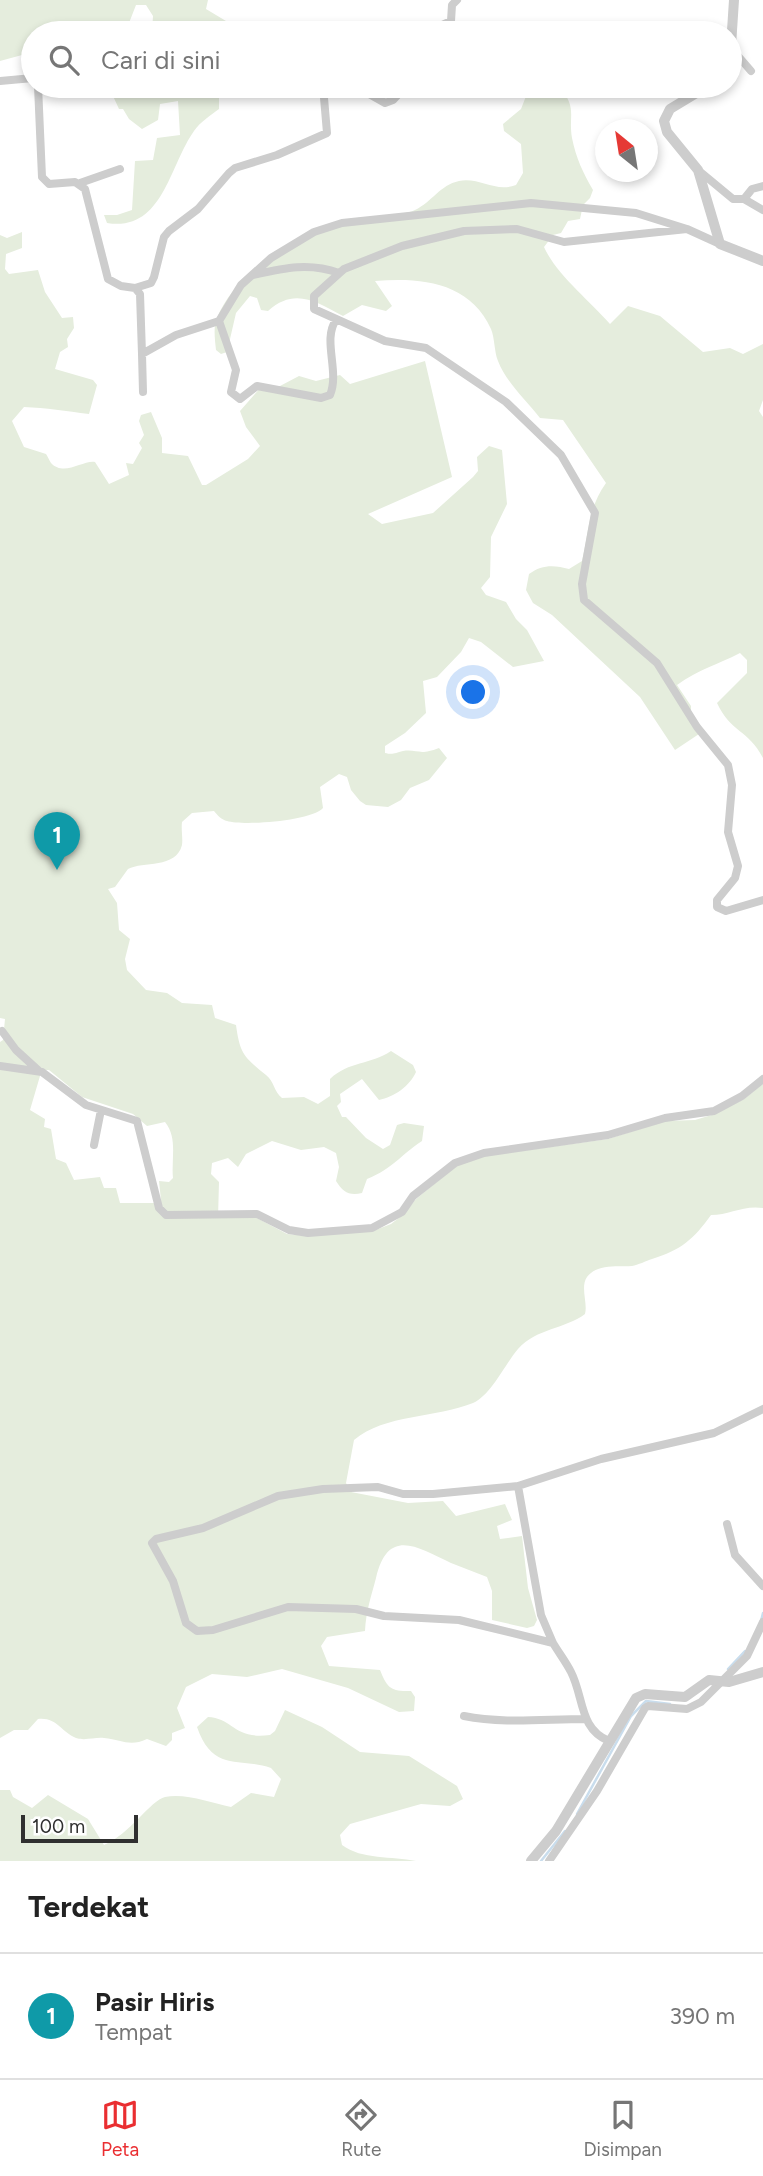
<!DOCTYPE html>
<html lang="id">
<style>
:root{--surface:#fff;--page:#f6f6f6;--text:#222;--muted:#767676;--line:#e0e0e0;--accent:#ea2e31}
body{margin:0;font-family:Figtree,sans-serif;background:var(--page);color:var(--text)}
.compass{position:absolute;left:595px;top:119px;width:63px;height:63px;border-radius:50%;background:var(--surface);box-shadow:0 4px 10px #0003;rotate:330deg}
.scale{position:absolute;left:21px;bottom:18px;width:117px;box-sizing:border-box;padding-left:7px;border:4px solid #303030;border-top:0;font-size:19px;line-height:24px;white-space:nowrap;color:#303030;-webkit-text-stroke:5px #fff;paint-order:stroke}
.you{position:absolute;left:474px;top:693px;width:24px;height:24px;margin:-18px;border:5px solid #fff;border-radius:50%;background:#1a73e8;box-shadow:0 0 0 10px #1a73e833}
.badge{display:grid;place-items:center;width:46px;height:46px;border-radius:50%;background:var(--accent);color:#fff;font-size:23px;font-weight:700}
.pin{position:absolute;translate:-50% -58px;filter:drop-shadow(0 2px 4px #0008)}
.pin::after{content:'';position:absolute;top:37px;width:24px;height:21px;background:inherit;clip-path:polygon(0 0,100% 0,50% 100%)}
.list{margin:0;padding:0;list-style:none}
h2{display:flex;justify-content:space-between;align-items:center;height:91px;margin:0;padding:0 28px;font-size:30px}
h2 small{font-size:23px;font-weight:400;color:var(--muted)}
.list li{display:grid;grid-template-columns:46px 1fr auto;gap:21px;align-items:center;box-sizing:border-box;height:126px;padding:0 28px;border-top:2px solid var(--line)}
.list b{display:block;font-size:26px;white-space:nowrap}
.list p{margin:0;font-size:23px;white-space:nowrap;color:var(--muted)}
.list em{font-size:23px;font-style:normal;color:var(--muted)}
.icon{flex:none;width:38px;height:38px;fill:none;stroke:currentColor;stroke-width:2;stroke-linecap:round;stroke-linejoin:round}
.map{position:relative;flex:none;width:763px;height:1861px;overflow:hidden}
.search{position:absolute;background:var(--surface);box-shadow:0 4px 10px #0003;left:21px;right:21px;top:21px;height:77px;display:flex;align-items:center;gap:18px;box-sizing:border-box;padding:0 24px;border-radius:38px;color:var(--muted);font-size:26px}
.sheet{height:217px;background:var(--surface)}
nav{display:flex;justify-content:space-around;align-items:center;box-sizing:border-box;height:98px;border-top:2px solid var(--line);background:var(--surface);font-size:19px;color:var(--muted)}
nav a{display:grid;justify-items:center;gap:4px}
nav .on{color:var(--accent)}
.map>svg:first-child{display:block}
</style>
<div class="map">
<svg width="763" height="1861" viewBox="0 0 763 1861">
<rect width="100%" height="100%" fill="#fff"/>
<!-- green -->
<path fill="#e5eddd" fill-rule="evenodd" d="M 0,0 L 208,0 L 206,9 L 246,33 L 156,33 L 152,31 L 153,16 L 146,5 L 136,5 L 129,23 L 131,33 L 33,33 L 33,52 L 0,61 Z
M 93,86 L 132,86 L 135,91 L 149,91 L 158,86 L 219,86 L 219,109 C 211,115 200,122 194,131 C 169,166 163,232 107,223 L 104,215 L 117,215 L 132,210 L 135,161 L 153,160 L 157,138 L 180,135 L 178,101 L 160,104 L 158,120 L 142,129 L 129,119 L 123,109 L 119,109 L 113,96 Z
M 530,86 L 559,86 C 578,109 568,115 572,138 C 576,158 583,173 593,190 L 590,198 L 583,205 L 580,219 L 568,221 L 561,233 L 553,235 L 544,247 C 556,274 589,300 610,324 L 628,306 L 660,316 L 703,352 L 730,348 L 743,354 L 763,344 L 763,400 L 759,411 L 763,417 L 763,758 C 748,729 731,733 717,703 L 747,673 L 747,660 L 740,653 C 717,665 699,669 677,685 L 691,706 L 691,723 L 699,734 L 675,750 L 640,697 L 552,615 L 533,603 L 526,590 L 529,574 C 542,564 555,565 569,569 L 582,561 C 589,532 588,508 606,483 L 563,420 L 540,418 C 526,400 506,382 498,361 C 494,351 495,339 491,329 C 470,282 421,277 375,281 L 392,306 L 386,311 L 362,305 L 343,316 C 316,302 295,287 268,311 L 261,310 L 257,298 L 250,296 L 236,313 L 227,352 L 221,354 L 216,350 C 215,340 213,327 217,318 C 236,270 300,235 346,220 C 365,215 401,217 415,210 C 432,202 440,185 459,181 C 480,177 495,193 516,185 L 523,173 L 521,144 L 504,131 L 503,124 L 521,109 Z
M 22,232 L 22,248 L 6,254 L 5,269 L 9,274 L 38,270 L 45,292 L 62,318 L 73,317 L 74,328 L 67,339 L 68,347 L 60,352 L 55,369 L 93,380 L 97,385 L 89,414 C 66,411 46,408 24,407 L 12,421 L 24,447 L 46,454 C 48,457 49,460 51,463 C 64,477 83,460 95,462 L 109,484 L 129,475 L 126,463 L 133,464 L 142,448 L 139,443 L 144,435 L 139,421 L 141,415 L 151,412 L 162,438 L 162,453 L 188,456 L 202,485 L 206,485 L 248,459 L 260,446 L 246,427 L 240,411 L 262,386 L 280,386 L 299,376 L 316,381 L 340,375 L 350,384 L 425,361 L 452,477 L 368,514 L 382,524 L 433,513 L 473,477 L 478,471 L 477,457 L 489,446 L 502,450 L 507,504 L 491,537 L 490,577 L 481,588 L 486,595 L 506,602 L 516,619 L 527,630 L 544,661 L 513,667 L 481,642 L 469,638 L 461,652 L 437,677 L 423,681 L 426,713 L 405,733 L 385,746 L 385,753 C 393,755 395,753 403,751 C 418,749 419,756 439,748 L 447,758 L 429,780 L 410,788 L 401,800 L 388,807 L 366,805 L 360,801 L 351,790 L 347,777 L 339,774 L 320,787 L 323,808 C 311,821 244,826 227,821 C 222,820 217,815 214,811 L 192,813 L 182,822 C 181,830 183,838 182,845 C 176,869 143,861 128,869 L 115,887 L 108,889 L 117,903 L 119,930 L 130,939 L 125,959 L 127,970 L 146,990 L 167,993 L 182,1003 L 212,1005 L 215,1018 L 236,1025 C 240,1054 244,1057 266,1075 C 274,1081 274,1092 282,1098 L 304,1097 L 318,1104 L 330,1096 L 330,1079 C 349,1061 370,1065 391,1051 L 413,1065 L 416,1072 C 410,1086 394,1097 379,1100 L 362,1079 L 340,1094 L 341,1102 L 337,1106 L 342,1117 L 346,1117 L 366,1138 L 383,1149 L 390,1145 L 397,1125 L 404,1123 L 424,1126 L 422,1141 C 399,1156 394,1168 367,1179 L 362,1193 C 349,1196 343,1192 336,1181 L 339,1167 L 336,1153 L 324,1147 L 301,1150 L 272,1141 L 246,1154 L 238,1167 L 228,1158 L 212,1163 L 211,1174 L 219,1182 L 218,1218 L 257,1218 L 287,1234 L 308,1236 L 373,1231 L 391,1224 L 404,1214 L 416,1199 L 456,1166 L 484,1156 L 608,1139 L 665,1121 L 695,1120 L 715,1114 L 744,1099 L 763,1084 L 763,1208 C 743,1205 729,1215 711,1215 C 693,1240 681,1250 652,1259 C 646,1261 638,1265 632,1266 C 617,1267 598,1263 587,1277 C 580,1287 588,1303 585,1314 C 565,1329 537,1328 518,1349 C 505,1364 491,1395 473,1403 C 436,1418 385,1414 354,1440 L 346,1483 L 351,1492 L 408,1503 L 443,1501 L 456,1516 L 505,1504 L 512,1520 L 497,1526 L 500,1539 L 522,1536 L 528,1588 L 537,1620 L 534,1626 L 527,1628 L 492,1620 L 492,1591 L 487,1577 C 475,1572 463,1568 451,1563 C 417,1547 388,1527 376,1578 C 371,1597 366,1611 365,1631 L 327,1637 L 321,1646 L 329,1666 L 380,1670 C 387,1687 390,1692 411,1691 L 415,1697 L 414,1711 L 399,1712 L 348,1688 L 282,1669 L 247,1677 L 212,1674 L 186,1687 L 177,1708 L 185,1728 L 172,1733 L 172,1740 L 166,1746 L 147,1739 C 130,1747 122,1740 104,1738 C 95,1737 85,1741 76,1738 C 61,1732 57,1717 38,1719 L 28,1730 L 14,1730 L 0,1738 L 0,1042 L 3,1040 L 5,1019 L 0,1018 L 0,235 L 7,238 ZM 45,1070 L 49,1070 L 82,1097 L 133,1114 L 147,1126 L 165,1122 C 178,1138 171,1159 173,1178 L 169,1182 L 159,1181 L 161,1200 L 154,1203 L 120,1203 L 116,1188 L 104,1188 L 100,1177 L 74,1180 L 66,1163 L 56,1159 L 51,1129 L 44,1127 L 45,1119 L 30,1110 L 40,1076 Z
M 285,1710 L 322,1727 L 360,1752 L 409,1756 L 457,1786 L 463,1799 L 450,1806 L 421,1804 L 357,1822 L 350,1824 L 340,1835 L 342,1845 C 362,1860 392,1856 416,1861 L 0,1861 L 0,1790 L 10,1790 L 13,1797 L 32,1808 L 48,1795 L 88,1819 L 104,1845 C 129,1835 151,1800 165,1797 C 186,1793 211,1803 231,1807 L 251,1793 L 274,1797 L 281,1779 L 271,1768 C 240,1757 213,1773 197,1727 L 208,1717 C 233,1718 234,1740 270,1735 L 275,1731 Z"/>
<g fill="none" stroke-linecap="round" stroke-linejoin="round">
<!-- stream -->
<path stroke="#c9dded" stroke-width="2.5" d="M 761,1621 L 763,1613
M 728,1669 L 745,1651
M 577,1814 L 631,1716 L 646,1701 L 670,1704
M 541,1861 L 565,1831"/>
<!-- minor -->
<path stroke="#cdcdcd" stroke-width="8" d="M 425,33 L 451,21 L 452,5 L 457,0
M 732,49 L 751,71
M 0,81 L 33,78
M 38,86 L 42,177 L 49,184 L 75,182 L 85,189 L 108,279 L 121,286 L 135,288 L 140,294 L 142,354 L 176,335 L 219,321 L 241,285 L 271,258 L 314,232 L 342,223 L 531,203 L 636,213 L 687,229 L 720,244
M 355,86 L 385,103 L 393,100 L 406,86
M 698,170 L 733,199 L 744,199 L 763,210
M 80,183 L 120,169
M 744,199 L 752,189 L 763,186
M 687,229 L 564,242 L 517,229 L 464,231 L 402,246 L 344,269 L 314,296 L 314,309 L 385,341 L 426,348 L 506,402 L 561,455 L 595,513 L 582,584 L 584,600 L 657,663 L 697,727 L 728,765 L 732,785 L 728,832 L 738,866 L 735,878 L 717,900 L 717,907 L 726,911 L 763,900
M 253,275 C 284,268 309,262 339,273
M 135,288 L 151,283 L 154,277 L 164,237 L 169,231 L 198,209 L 229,173 L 235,168 L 277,155 L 327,133 L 323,86
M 219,321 L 236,370 L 231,392 L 240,399 L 257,386 L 321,398 L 330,395 C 340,371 322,340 336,320
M 142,354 L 143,392
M 2,1031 L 16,1050 L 39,1071
M 0,1066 L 42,1072 L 86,1105 L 137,1121 L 159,1208 L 166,1215 L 257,1214 L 289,1230 L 308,1233 L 372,1228 L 402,1212 L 413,1196 L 455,1163 L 484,1153 L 608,1135 L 665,1118 L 714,1111 L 742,1096 L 763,1079
M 94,1145 L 101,1110
M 518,1486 L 541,1615 L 553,1643
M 727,1524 L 735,1555 L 763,1586
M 464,1716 C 503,1724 545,1719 585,1719
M 609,1741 C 579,1729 584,1697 571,1672 C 566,1662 559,1653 553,1643 L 459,1620 L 384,1616 L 356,1609 L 288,1607 L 213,1630 L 197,1631 L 186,1623 L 173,1581 L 152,1543 L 156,1539 L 203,1528 L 278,1496 L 323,1489 L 378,1487 L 403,1494 L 433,1494 L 518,1486 L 601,1459 L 714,1433 L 763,1409
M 549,1861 L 597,1791 L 645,1708 L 648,1706 L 687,1709 L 701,1702 L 747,1656 L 763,1622"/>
<!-- tertiary -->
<path stroke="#cdcdcd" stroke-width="10" d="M 730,61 L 734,0
M 708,86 L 670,109 L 664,121 L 667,132 L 698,170 L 720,244 L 763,261
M 531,1861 L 556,1831 L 636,1698 L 645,1694 L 685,1697 L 709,1680 L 729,1682 L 763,1672"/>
</g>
</svg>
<svg class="compass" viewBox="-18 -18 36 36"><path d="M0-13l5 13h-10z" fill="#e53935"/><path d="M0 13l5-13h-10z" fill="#767676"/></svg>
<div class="scale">100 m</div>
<div class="you"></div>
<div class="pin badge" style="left:57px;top:870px;background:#0f9aa8">1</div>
<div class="search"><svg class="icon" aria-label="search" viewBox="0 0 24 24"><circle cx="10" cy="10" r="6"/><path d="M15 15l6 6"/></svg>Cari di sini</div>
</div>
<section class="sheet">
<h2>Terdekat<small></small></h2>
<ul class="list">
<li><span class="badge" style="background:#0f9aa8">1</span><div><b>Pasir Hiris</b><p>Tempat</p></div><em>390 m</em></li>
</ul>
</section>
<nav>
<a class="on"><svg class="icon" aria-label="map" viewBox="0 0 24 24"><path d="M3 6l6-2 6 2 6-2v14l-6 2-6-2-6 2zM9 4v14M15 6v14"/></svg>Peta</a>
<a><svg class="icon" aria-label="directions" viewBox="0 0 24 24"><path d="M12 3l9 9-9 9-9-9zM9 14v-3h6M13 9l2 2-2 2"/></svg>Rute</a>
<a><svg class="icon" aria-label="saved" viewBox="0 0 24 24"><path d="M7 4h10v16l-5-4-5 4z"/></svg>Disimpan</a>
</nav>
